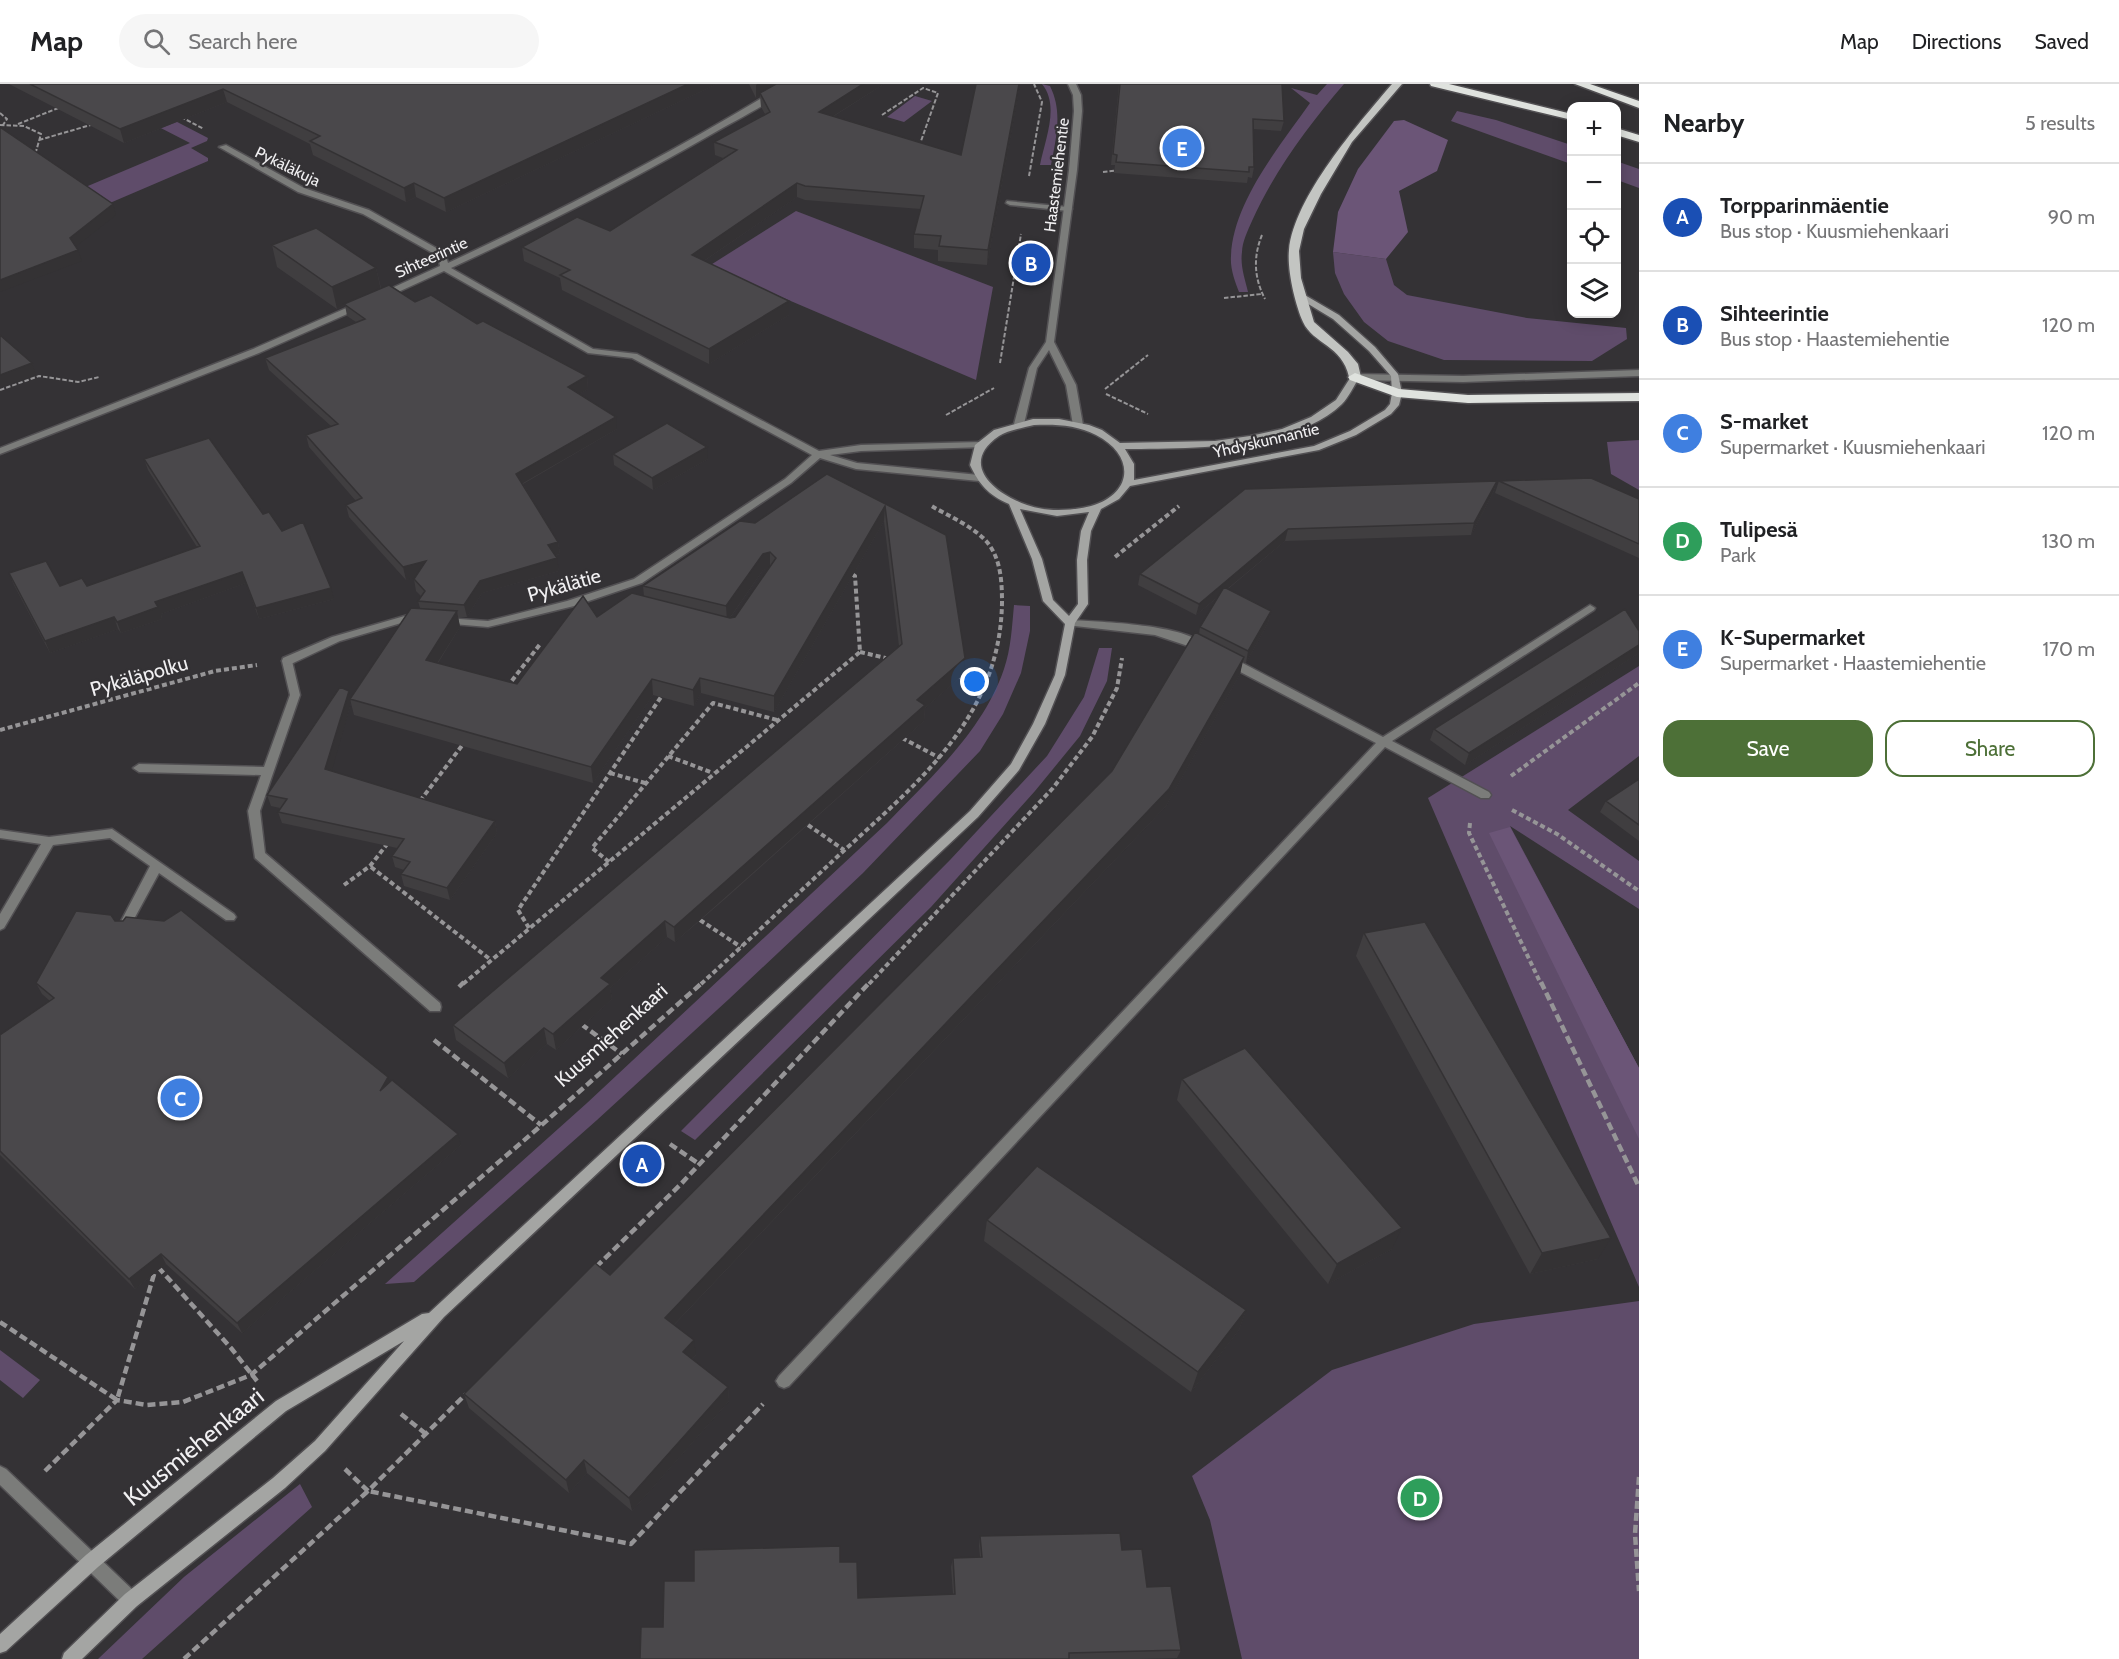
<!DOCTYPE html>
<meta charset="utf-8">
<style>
:root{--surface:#fff;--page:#f6f6f6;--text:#202124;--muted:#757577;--line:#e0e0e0;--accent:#4d7037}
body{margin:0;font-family:Cabin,sans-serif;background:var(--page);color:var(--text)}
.controls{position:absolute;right:18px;top:18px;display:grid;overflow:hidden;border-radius:12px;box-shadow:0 3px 15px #0003}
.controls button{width:54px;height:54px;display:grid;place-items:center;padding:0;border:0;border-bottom:2px solid var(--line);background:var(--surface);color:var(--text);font:30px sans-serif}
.you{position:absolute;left:975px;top:598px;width:21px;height:21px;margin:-15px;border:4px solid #fff;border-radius:50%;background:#1a73e8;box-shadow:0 0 0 9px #1a73e833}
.badge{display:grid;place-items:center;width:39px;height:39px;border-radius:50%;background:var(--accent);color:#fff;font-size:20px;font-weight:700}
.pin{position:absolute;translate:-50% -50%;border:3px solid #fff;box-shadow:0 2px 6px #0006}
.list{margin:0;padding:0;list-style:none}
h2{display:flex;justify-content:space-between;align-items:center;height:78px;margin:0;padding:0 24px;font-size:26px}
h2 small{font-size:20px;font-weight:400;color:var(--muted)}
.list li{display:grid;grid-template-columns:39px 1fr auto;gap:18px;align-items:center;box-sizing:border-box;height:108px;padding:0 24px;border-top:2px solid var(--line)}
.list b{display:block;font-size:22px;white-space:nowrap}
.list p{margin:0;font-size:20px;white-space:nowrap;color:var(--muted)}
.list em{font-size:20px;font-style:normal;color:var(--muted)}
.actions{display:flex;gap:12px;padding:18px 24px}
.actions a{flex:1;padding:14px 0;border:2px solid var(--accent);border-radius:18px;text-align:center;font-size:21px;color:var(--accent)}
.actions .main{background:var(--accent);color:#fff}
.icon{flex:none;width:33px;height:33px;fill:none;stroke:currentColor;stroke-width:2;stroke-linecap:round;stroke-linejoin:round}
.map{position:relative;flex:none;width:1639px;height:1575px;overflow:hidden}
header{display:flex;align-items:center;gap:36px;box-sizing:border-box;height:84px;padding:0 30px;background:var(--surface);border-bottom:2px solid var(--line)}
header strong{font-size:28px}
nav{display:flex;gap:33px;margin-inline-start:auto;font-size:21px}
.search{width:420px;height:54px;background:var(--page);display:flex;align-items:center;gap:15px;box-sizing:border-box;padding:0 21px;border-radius:33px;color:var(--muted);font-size:22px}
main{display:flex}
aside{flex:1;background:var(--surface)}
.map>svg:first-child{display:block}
</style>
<header>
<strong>Map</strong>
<div class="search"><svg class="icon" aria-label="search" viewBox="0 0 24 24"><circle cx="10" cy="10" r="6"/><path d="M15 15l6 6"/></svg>Search here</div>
<nav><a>Map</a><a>Directions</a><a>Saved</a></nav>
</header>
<main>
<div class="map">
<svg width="1639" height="1575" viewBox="0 0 1639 1575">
<rect width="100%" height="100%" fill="#343235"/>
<!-- green -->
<path fill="#5f4c6a" d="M 75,0 L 104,0 L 208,54 L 207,57 L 191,64 L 208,74 L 208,77 L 0,166 L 0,139 L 190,59 Z
M 1042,0 L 1050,2 C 1063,28 1056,54 1051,81 L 1040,81 C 1045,55 1060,22 1042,0 Z
M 1327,0 L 1344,0 C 1308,42 1275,86 1252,137 C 1248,146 1242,158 1242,168 C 1240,182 1245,195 1248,208 L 1239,208 C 1235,197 1230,185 1231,172 C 1233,118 1280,62 1310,19 L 1291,4 L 1317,11 Z
M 915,12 L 932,17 L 904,38 L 887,33 Z
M 1457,27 L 1496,36 L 1571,61 L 1571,80 L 1451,37 Z
M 1616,77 L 1639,85 L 1639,104 L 1617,96 Z
M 796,127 L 993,203 L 976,296 L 709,182 Z
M 1333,168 L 1386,175 L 1394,201 L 1407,211 L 1527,234 L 1626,244 L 1627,255 L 1592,277 L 1444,276 L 1388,257 L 1364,238 L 1344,210 L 1335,189 Z
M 1639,356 L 1639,406 L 1611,390 L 1607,358 Z
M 1014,521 L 1030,522 L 1030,547 L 1021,589 L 1003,630 L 980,667 L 863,789 L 729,915 L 597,1036 L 414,1198 L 385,1200 L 587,1019 L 887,739 C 931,693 983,647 1004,585 C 1011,565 1012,542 1014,521 Z
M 1099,564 L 1112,564 L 1107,597 L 1080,652 L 1035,707 L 931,823 L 695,1056 L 681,1047 L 950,776 L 1047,672 L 1084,613 Z
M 1639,582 L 1639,672 L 1568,726 L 1639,777 L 1639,825 L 1510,742 L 1639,984 L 1639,1203 L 1428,714 Z
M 1639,1217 L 1639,1575 L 1242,1575 L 1210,1436 L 1192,1392 L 1332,1286 L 1474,1240 Z
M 0,1266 L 40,1296 L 23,1314 L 0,1296 Z
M 300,1400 L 312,1423 L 142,1575 L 98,1575 L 184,1493 Z"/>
<!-- forest -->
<path fill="#6b5577" d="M 1404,36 L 1448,56 L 1437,87 L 1399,107 L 1408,148 L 1386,175 L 1333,168 L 1338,128 L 1358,85 L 1394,37 Z
M 1510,743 L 1639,984 L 1639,1055 L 1489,749 Z"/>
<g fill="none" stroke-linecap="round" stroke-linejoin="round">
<!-- service casing -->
<g stroke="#525053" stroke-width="3">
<path id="service" d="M 1007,117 L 1068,123 L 1072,125 L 1068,127 L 1010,121 L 1006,119 Z
M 1639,286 L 1639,292 L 1463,298 L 1355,296 L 1350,293 L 1355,290 L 1463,292 Z
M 1590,521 L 1595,524 L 1594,526 L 1392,657 L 1489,708 L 1491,711 L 1489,714 L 1481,714 L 1385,663 L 789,1302 L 784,1304 L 779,1302 L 776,1297 L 779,1292 L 1376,659 L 1223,579 L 1222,576 L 1223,573 L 1231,573 L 1383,653 Z
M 1070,536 C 1102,538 1186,540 1208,563 L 1203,567 L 1155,551 L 1066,541 L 1065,539 L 1066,537 Z
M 287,573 L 292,577 L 300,611 L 260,727 L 265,769 L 440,919 L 441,923 L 440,927 L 430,927 L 255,774 L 248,727 L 261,691 L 139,688 L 133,684 L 139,680 L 264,683 L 290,611 L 282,577 Z
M 112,745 L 234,830 L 236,833 L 234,836 L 226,836 L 159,789 L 128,846 L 120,846 L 118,843 L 150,782 L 110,754 L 53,761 L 4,844 L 0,846 L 0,830 L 41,760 L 0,754 L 0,746 L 49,753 Z"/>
</g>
<!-- minor casing -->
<g stroke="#525053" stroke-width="3">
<path id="minor" d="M 785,0 L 794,0 C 773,18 736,36 712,50 C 627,99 540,143 451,184 L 593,265 L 637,270 L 819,367 L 861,361 L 981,358 L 984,359 L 984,363 L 861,367 L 830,371 L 857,379 L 979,391 L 984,394 L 979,397 L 856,385 L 820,374 L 791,399 L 642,499 L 574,522 L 488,543 L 441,539 L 440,537 L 441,535 L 445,534 L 488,537 L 567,517 L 634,495 L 785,395 L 812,371 L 632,274 L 588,269 L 444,187 L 385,214 L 379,214 L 379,210 L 440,182 L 438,172 L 363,130 L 298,108 L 219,63 L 226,61 L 304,104 L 369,126 L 445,169 L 448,179 C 564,125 676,67 785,0 Z
M 360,218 L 364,221 L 363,223 L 259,269 L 0,370 L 0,364 L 253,265 Z
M 408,531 L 423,533 L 424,535 L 419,538 L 408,537 L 340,557 L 291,580 L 287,581 L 282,577 L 283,574 L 332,553 Z"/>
</g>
<!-- tertiary casing -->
<g stroke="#525053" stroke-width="3">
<path id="tertiary" d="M 1068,0 L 1076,0 L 1081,11 L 1082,27 L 1077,86 L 1054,258 L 1076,301 L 1083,341 L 1078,344 L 1073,341 L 1066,301 L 1049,266 L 1037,284 L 1024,340 L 1019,343 L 1014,340 L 1029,284 L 1046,258 L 1069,86 L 1074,27 L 1073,11 Z
M 0,1382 L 6,1385 L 137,1510 L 139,1516 L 137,1522 L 131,1524 L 125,1522 L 0,1401 Z"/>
</g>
<!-- secondary casing -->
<g stroke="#525053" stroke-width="3">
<path id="secondary" d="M 1303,210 L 1339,231 L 1375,263 L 1398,290 L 1402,309 L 1399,321 L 1391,330 L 1356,351 L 1319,366 L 1130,402 L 1119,415 L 1101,425 L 1091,447 L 1087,476 L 1088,520 L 1075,539 L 1065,591 L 1045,640 L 1019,686 L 978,733 L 444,1233 L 325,1367 L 285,1404 L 137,1522 L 82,1575 L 62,1575 L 64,1569 L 125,1510 L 273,1394 L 315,1357 L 404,1257 L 286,1327 L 98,1483 L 6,1567 L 0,1569 L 0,1550 L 86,1471 L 276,1317 L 422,1230 L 429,1229 L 970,727 L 1011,680 L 1033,640 L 1055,591 L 1065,540 L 1043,517 L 1032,475 L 1009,420 C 988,411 979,400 970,381 L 975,361 L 994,346 L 1033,335 L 1059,335 L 1089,341 L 1102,346 L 1120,359 L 1215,357 L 1250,352 L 1282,345 L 1311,333 L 1336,316 L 1352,291 L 1358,291 L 1360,293 C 1354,301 1349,313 1342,320 C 1294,367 1188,364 1125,365 L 1134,380 L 1134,396 L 1314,362 L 1350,347 L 1385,326 L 1390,320 L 1392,309 L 1391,292 L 1369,267 L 1333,235 L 1300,215 L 1299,213 ZM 1034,341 C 1055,340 1077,341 1096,351 C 1135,371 1134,409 1091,422 C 1071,427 1046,428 1027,421 C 995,410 958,380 999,352 C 1008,346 1023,344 1034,341 ZM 1020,425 L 1057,432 L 1089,428 L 1081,447 L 1077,476 L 1078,520 L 1069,532 L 1053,516 L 1042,475 Z"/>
</g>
<!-- primary casing -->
<g stroke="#525053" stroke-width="3">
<path id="primary" d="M 1392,0 L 1402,0 L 1352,58 L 1321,110 L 1304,145 L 1299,167 L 1301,194 L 1314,238 L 1348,268 L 1358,280 L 1361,293 L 1355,296 L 1349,293 C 1342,261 1313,260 1303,238 C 1295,220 1287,186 1289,166 C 1294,113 1358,40 1392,0 Z"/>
</g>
<!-- motorway casing -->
<g stroke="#525053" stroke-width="3">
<path id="motorway" d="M 1430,0 L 1449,0 L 1572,30 L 1572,36 L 1431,2 Z
M 1575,0 L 1590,0 L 1639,17 L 1639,24 Z
M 1616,44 L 1639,51 L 1639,58 L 1616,51 Z
M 1355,289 L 1399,305 L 1468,311 L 1639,309 L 1639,317 L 1468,319 L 1397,313 L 1350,296 L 1348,293 Z"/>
</g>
<!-- path-far2 -->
<path stroke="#969597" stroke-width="2" stroke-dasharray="4.5 2" stroke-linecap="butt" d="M 0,29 L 7,35 L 3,41
M 882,31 L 923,4 L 938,9 L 921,57
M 181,33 L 204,45
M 18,40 L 61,23
M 0,41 L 24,42 L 41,50 L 35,71
M 39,56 L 94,40
M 1103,88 L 1120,86
M 1029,92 L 1042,18 L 1034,0
M 1262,151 C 1253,173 1254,194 1265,215
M 1019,163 L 1033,164
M 1016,181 L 1030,182
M 1224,214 L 1262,210
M 1000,279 L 1021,150
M 1105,305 L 1148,271
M 0,306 L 39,292 L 78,298 L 99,293
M 1106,310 L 1148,330
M 946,331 L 994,304"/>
<!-- path-far1 -->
<path stroke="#969597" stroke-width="4" stroke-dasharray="5 3" stroke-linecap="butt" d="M 1115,473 L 1179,422
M 860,568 L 890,575
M 955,592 L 986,600
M 507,603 L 541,559
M 0,646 L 215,587 L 257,581
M 902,654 L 940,674
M 668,672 L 713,689
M 610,689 L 645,699
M 1511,692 L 1639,599
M 420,717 L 464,659
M 1512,726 L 1557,750 L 1639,807
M 1470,739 L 1469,749 L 1541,900
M 808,741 L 844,766
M 609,778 L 592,764 L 713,619 L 777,636
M 371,783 L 491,876
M 344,801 L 370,782 L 388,759
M 700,836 L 741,863
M 529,844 L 518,826 L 663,610
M 463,900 L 860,568 L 855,492 L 850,489
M 701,900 C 747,858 792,815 837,773 C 915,701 1000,635 1002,519 C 1002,498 1001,475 987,458 C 973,442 948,432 930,421
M 869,900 L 1053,704 L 1092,653 L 1117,604 L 1122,574"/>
<!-- path -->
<path stroke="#969597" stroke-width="4.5" stroke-dasharray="8 4" stroke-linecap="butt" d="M 1541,898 L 1639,1103
M 459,903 L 464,898
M 581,940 L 622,970
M 434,956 L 541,1041
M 670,1060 L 699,1080
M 158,1183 L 231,1264 L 257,1297
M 596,1183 L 680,1101 L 870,898
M 0,1238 L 117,1316 L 155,1187
M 401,1330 L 426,1350
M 345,1385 L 368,1407 L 466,1310
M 45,1387 L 117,1316 L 147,1321 L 183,1318 L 251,1291 L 536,1046 L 703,898
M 1639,1393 L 1635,1450 L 1639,1507
M 184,1575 L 368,1407 L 631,1460 L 763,1320"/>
<!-- service -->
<use href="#service" fill="#7b7c7a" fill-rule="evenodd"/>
<!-- minor -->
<use href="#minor" fill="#7b7c7a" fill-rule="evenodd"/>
<!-- tertiary -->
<use href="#tertiary" fill="#7b7c7a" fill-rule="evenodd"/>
<!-- secondary -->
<use href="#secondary" fill="#a4a5a3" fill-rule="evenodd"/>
<!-- primary -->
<use href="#primary" fill="#c3c5c2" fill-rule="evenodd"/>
<!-- motorway -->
<use href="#motorway" fill="#dfe2de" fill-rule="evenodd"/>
</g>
<!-- wall -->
<path fill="#403e40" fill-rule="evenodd" d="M 9,0 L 717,0 L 446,128 L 416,113 L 406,118 L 313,71 L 310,60 L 227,18 L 124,59 Z
M 749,0 L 884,0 L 834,32 L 961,71 L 976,0 L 1020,0 L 987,181 L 938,177 L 938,166 L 914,164 L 914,150 L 921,125 L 805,116 L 797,113 L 704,177 L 789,217 L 789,231 L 709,280 L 562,206 L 560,194 L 524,177 L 522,163 L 610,147 L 723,74 L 715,71 L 714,58 L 765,30 L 761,23 L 760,12 L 756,14 Z
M 1119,0 L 1284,37 L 1281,47 L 1253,45 L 1254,83 L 1252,94 L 1248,93 L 1247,99 L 1114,89 L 1115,81 L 1111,81 Z
M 272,161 L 376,184 L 381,204 L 415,218 L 477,240 L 587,292 L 588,305 L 579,310 L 617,345 L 523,400 L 558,458 L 560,470 L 555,472 L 559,487 L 482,509 L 467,533 L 458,533 L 460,543 L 438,579 L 517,600 L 597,533 L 644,512 L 643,502 L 755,439 L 827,390 L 946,451 L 964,590 L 925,624 L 924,637 L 726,814 L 675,858 L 667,853 L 610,904 L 612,915 L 556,966 L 547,960 L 508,994 L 456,956 L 453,941 L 899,562 L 884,437 L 774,628 L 701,609 L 694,622 L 653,611 L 593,699 L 354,631 L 351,619 L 331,687 L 495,737 L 497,749 L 450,816 L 404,802 L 401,790 L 404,786 L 395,783 L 392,772 L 397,764 L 282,739 L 278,728 L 280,724 L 271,722 L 267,711 L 351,614 L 420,524 L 418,517 L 421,512 L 416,507 L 414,495 L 415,493 L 406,496 L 349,433 L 346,421 L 356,417 L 309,363 L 306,351 L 331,342 L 269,286 L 265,274 L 356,238 L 347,232 L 345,221 L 337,225 L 277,183 ZM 769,484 L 735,533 L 730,534 L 763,486 Z
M 613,370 L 708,375 L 653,406 L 614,381 Z
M 144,375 L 263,430 L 334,515 L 259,535 L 246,499 L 161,530 L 162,535 L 121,549 L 118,545 L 50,569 L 14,501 L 9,489 L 60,502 L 87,502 L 197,463 L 148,386 Z
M 1497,397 L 1493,409 L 1471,451 L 1285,457 L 1228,505 L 1271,527 L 1268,539 L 1246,579 L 1242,578 L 1240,590 L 1166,722 L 674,1241 L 696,1271 L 692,1275 L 728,1303 L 729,1317 L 632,1427 L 587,1389 L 569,1409 L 469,1324 L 464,1310 L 610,1191 L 1112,687 L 1199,550 L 1200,543 L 1218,513 L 1196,531 L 1138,501 L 1140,490 L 1245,405 Z
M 1499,397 L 1639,415 L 1639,474 L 1495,409 Z
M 1639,547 L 1639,569 L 1465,681 L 1430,656 L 1434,645 Z
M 1639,695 L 1639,757 L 1600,728 L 1606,717 Z
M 115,837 L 390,999 L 461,1061 L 242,1249 L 166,1180 L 135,1205 L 0,1071 L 0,951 L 50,917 L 42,910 L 36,899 Z
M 1364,849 L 1598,1175 L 1530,1190 L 1356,872 Z
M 1182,995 L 1392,1165 L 1328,1200 L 1177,1016 Z
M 987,1136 L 1246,1226 L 1239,1246 L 1191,1308 L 984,1157 Z
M 980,1452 L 1122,1466 L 1147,1503 L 1181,1566 L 1177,1574 L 1140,1575 L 640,1575 L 694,1497 L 840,1478 L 858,1514 L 953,1510 L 951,1483 L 953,1474 L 980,1473 L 979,1462 Z"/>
<!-- shaded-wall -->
<path fill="#343234" d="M 688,0 L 717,0 L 446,128 L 444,114 Z
M 757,0 L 781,0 L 760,9 L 760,12 L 756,14 L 756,1 Z
M 863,0 L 884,0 L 819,41 L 819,28 Z
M 1019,0 L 1020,0 L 987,181 L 988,166 Z
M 223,5 L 227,18 L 124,59 L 120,45 Z
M 414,99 L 416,113 L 406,118 L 404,104 Z
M 797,99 L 797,113 L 692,185 L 692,171 Z
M 113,120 L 116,131 L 73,165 L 70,154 Z
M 78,166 L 82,177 L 0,208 L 0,196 Z
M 376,184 L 381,206 L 344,220 L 345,221 L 337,225 L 332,203 Z
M 789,217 L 789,231 L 709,280 L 709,265 Z
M 32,279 L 36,291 L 0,304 L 0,291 Z
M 587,292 L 588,305 L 569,316 L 568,303 Z
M 616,333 L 617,345 L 518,402 L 516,390 Z
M 707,363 L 708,375 L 653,406 L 652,394 Z
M 1497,397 L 1493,409 L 1471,451 L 1474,439 Z
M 885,422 L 884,437 L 774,628 L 774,612 Z
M 1288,445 L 1285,457 L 1196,531 L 1199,520 Z
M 558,458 L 560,470 L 550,473 L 548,461 Z
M 770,468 L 770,484 L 763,486 L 727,538 L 726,522 L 763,470 Z
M 557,474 L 559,487 L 482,509 L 467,533 L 464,521 L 480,497 Z
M 426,477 L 428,490 L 406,496 L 403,483 Z
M 242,488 L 246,499 L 161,530 L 162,535 L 121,549 L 117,538 L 155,518 Z
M 331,504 L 334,515 L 259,535 L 256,524 Z
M 457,527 L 460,543 L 429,592 L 426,576 Z
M 1271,527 L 1268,539 L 1246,579 L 1248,567 Z
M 114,533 L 118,545 L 50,569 L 45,557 Z
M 1639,561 L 1639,569 L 1465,681 L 1469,669 Z
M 1244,573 L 1240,590 L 1166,722 L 667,1248 L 665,1234 Z
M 965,574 L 964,590 L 925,624 L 924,637 L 675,858 L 674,843 L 917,616 Z
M 700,594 L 701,609 L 694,622 L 693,606 Z
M 652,595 L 653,611 L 593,699 L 591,683 Z
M 349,607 L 351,619 L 329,697 L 325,685 Z
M 495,737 L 497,749 L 450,816 L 447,804 Z
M 665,837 L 667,853 L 610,904 L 612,915 L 556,966 L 553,950 L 601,894 Z
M 544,944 L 547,960 L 508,994 L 504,979 Z
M 388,993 L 391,1004 L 380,1007 Z
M 458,1050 L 461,1061 L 242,1249 L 237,1239 Z
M 1402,1144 L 1392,1165 L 1328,1200 L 1337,1180 Z
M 1611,1154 L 1598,1175 L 1530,1190 L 1542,1169 Z
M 161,1170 L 166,1180 L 135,1205 L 129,1195 Z
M 1246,1226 L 1239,1246 L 1191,1308 L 1198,1288 Z
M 694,1256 L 696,1271 L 685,1282 L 683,1268 Z
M 728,1303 L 729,1317 L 632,1427 L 629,1414 Z
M 584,1376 L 587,1389 L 569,1409 L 566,1396 Z"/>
<!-- building -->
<path fill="#4a484b" stroke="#343234" stroke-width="1.5" d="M 30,0 L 688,0 L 444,114 L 414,99 L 404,104 L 310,57 L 320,52 L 223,5 L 120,45 Z
M 776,0 L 863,0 L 819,28 L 961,71 L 976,0 L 1019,0 L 988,166 L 939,162 L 941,152 L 914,150 L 924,112 L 805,102 L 797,99 L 692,171 L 789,217 L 709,265 L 560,191 L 570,186 L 522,163 L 577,133 L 610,147 L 737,66 L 714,58 L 770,28 L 760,9 Z
M 1120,0 L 1282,0 L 1284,37 L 1253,35 L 1254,83 L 1249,83 L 1249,88 L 1116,78 L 1117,71 L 1113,70 Z
M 0,43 L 113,120 L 70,154 L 78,166 L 0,196 Z
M 316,144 L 376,184 L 332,203 L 272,161 Z
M 389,201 L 415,218 L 431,211 L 477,240 L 483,237 L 587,292 L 568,303 L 616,333 L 516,390 L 558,458 L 548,461 L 557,474 L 480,497 L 464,521 L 418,517 L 425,507 L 414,495 L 426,477 L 403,483 L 346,421 L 362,414 L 306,351 L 338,340 L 265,274 L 365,235 L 344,220 Z
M 0,251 L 32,279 L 0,291 Z
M 667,339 L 707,363 L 652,394 L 613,370 Z
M 209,354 L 263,430 L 269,428 L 282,447 L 303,438 L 331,504 L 256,524 L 242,488 L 155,518 L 158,523 L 117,538 L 114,533 L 45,557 L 9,489 L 46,477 L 60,502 L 82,494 L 87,502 L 200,462 L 144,375 Z
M 827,390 L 946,451 L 965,574 L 917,616 L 925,621 L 725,798 L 674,843 L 665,837 L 601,894 L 610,900 L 553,950 L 544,944 L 504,979 L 453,941 L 902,560 L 885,422 L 774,612 L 700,594 L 693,606 L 652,595 L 591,683 L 350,615 L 411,524 L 457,527 L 426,576 L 517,600 L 583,512 L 597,533 L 632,509 L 730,534 L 735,533 L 776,474 L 770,468 L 763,470 L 726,522 L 643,502 L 740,437 L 755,439 Z
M 1591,394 L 1639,415 L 1639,460 L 1499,397 Z
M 1497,397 L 1474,439 L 1288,445 L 1199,520 L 1140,490 L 1245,405 Z
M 1224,503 L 1271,527 L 1248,567 L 1200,543 Z
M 1625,525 L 1639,547 L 1639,561 L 1469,669 L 1434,645 Z
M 1195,548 L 1244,573 L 1169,705 L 665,1234 L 694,1256 L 683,1268 L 728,1303 L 629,1414 L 584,1376 L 566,1396 L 464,1310 L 595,1179 L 610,1191 L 1112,687 Z
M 340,603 L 349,607 L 325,685 L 495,737 L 447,804 L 401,790 L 410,778 L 392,772 L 404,755 L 278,728 L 287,715 L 267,711 Z
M 1639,695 L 1639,741 L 1606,717 Z
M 181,826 L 388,993 L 380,1007 L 392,996 L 458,1050 L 237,1239 L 161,1170 L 129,1195 L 0,1067 L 0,951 L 54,914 L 36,899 L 76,827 L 111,831 L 115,837 L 123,837 L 126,833 L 164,837 Z
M 1425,838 L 1611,1154 L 1542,1169 L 1364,849 Z
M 1245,964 L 1402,1144 L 1337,1180 L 1182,995 Z
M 1037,1082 L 1246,1226 L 1198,1288 L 987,1136 Z
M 1120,1449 L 1122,1466 L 1142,1465 L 1147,1503 L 1171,1502 L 1181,1566 L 1069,1569 L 1069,1575 L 640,1575 L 641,1543 L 663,1543 L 664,1497 L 694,1497 L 694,1466 L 840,1462 L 840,1478 L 857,1478 L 858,1514 L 955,1510 L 953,1474 L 982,1473 L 980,1452 Z"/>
<g text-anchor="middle" stroke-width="4.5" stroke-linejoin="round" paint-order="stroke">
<!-- far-street labels -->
<g font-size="16" fill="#f1f0f2" stroke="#343235">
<text transform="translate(288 82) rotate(26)" y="6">Pykäläkuja</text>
<text transform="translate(1056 91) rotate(-83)" y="6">Haastemiehentie</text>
<text transform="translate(431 173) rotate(-24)" y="6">Sihteerintie</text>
<text transform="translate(1266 356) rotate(-13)" y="6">Yhdyskunnantie</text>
</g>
<!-- street labels -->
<g font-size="20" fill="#f1f0f2" stroke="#343235">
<text transform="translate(564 501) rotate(-16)" y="7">Pykälätie</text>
<text transform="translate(139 592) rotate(-16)" y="7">Pykäläpolku</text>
<text transform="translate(611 951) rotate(-42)" y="7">Kuusmiehenkaari</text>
</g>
<!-- near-street labels -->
<g font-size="24" fill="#f1f0f2" stroke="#343235">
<text transform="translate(194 1363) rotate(-39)" y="8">Kuusmiehenkaari</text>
</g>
</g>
</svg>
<div class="controls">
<button>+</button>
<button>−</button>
<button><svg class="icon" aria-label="locate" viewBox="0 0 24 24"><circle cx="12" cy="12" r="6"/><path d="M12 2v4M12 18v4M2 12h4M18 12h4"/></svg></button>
<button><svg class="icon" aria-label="layers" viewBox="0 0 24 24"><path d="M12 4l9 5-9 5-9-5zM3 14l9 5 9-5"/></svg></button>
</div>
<div class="you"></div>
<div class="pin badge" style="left:642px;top:1080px;background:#1a4fb4">A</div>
<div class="pin badge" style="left:1031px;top:179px;background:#1a4fb4">B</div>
<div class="pin badge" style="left:180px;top:1014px;background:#3f7fe0">C</div>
<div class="pin badge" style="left:1420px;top:1414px;background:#2e9e5b">D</div>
<div class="pin badge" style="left:1182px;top:64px;background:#3f7fe0">E</div>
</div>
<aside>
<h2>Nearby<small>5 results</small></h2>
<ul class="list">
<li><span class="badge" style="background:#1a4fb4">A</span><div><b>Torpparinmäentie</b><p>Bus stop · Kuusmiehenkaari</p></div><em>90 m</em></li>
<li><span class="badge" style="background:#1a4fb4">B</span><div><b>Sihteerintie</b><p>Bus stop · Haastemiehentie</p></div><em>120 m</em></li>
<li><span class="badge" style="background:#3f7fe0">C</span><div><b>S-market</b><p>Supermarket · Kuusmiehenkaari</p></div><em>120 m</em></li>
<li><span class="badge" style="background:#2e9e5b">D</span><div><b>Tulipesä</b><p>Park</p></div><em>130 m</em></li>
<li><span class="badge" style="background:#3f7fe0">E</span><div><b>K-Supermarket</b><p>Supermarket · Haastemiehentie</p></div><em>170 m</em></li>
</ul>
<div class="actions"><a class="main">Save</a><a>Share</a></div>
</aside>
</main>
